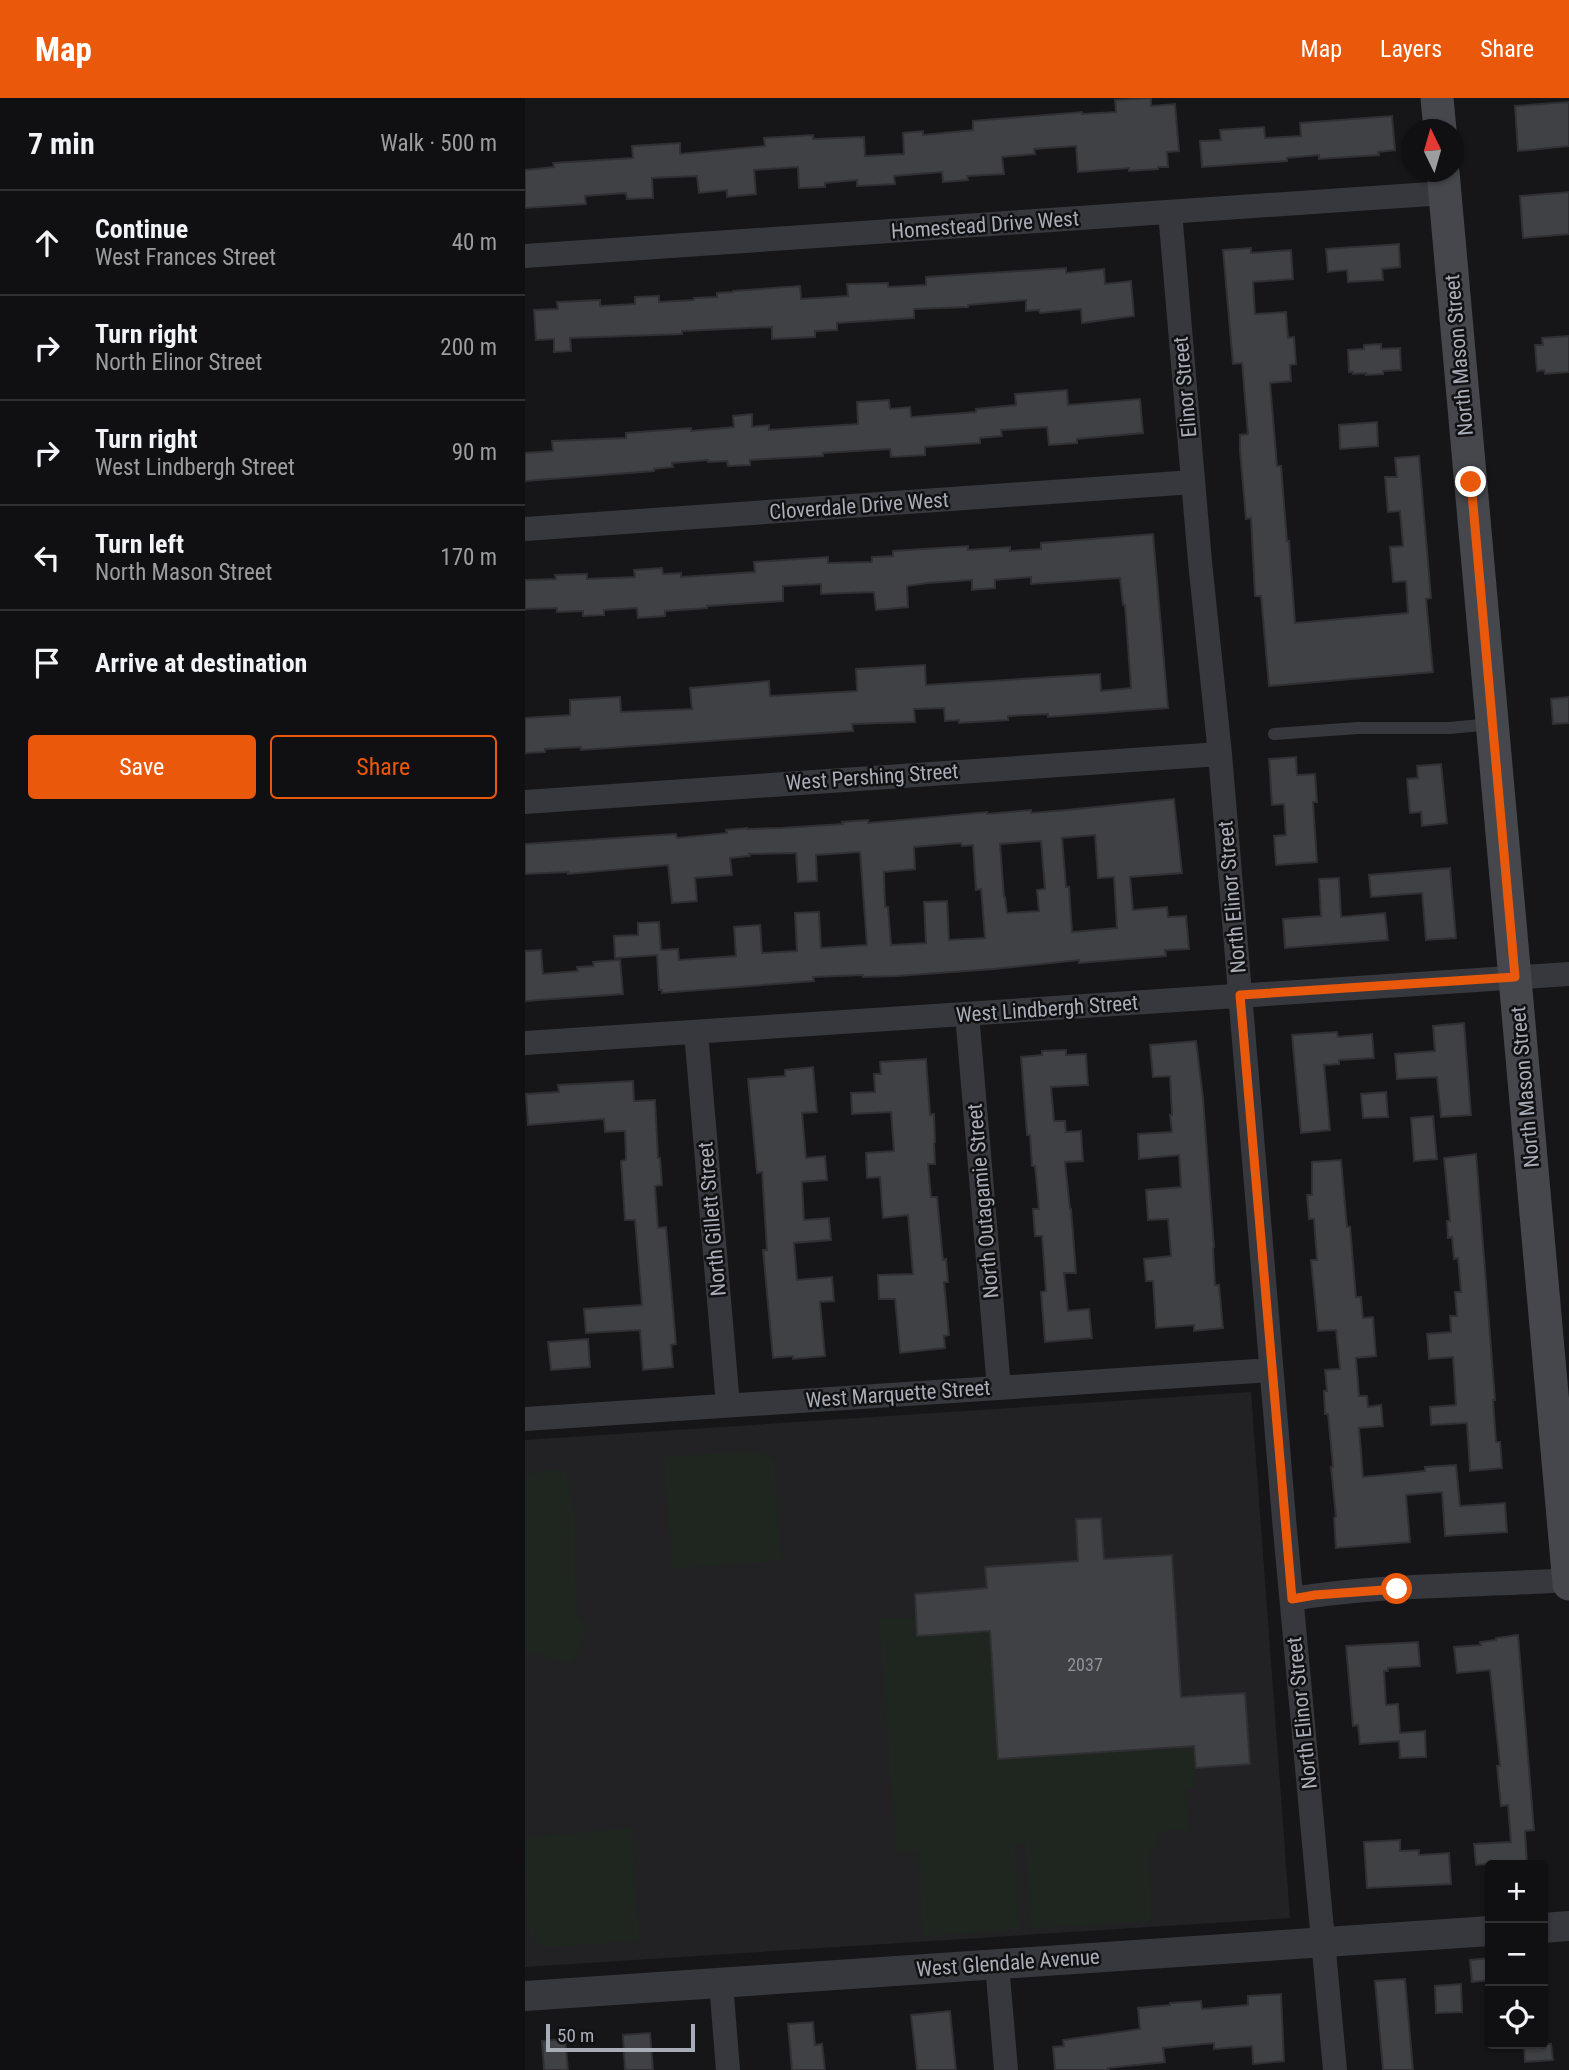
<!DOCTYPE html>
<meta charset="utf-8">
<style>
:root{--surface:#101012;--page:#1e1e20;--text:#f1f3f6;--muted:#9c9d9f;--line:#303032;--accent:#ea580c}
body{margin:0;font-family:"Roboto Condensed",sans-serif;background:var(--page);color:var(--text)}
.controls{position:absolute;right:21px;bottom:21px;display:grid;overflow:hidden;border-radius:7px;box-shadow:0 2px 5px #0004}
.controls button{width:63px;height:63px;display:grid;place-items:center;padding:0;border:0;border-bottom:2px solid var(--line);background:var(--surface);color:var(--text);font:35px sans-serif}
.compass{position:absolute;left:876px;top:21px;width:63px;height:63px;border-radius:50%;background:var(--surface);box-shadow:0 2px 5px #0004;rotate:355deg}
.scale{position:absolute;left:21px;bottom:18px;width:149px;box-sizing:border-box;padding-left:7px;border:4px solid #a8adb8;border-top:0;font-size:19px;line-height:24px;white-space:nowrap;color:#a8adb8;-webkit-text-stroke:5px #111113;paint-order:stroke}
.stop{position:absolute;width:21px;height:21px;margin:-16px;border:5px solid #ea580c;border-radius:50%;background:#fff}
.stop.end{background:#ea580c;border-color:#fff;box-shadow:0 2px 7px #0008}
.list{margin:0;padding:0;list-style:none}
h2{display:flex;justify-content:space-between;align-items:center;height:91px;margin:0;padding:0 28px;font-size:30px}
h2 small{font-size:23px;font-weight:400;color:var(--muted)}
.list li{display:grid;grid-template-columns:46px 1fr auto;gap:21px;align-items:center;box-sizing:border-box;height:105px;padding:0 28px;border-top:2px solid var(--line)}
.list b{display:block;font-size:26px;white-space:nowrap}
.list p{margin:0;font-size:23px;white-space:nowrap;color:var(--muted)}
.list em{font-size:23px;font-style:normal;color:var(--muted)}
.actions{display:flex;gap:14px;padding:21px 28px}
.actions a{flex:1;padding:16px 0;border:2px solid var(--accent);border-radius:7px;text-align:center;font-size:24px;color:var(--accent)}
.actions .main{background:var(--accent);color:#fff}
.icon{flex:none;width:38px;height:38px;fill:none;stroke:currentColor;stroke-width:2;stroke-linecap:round;stroke-linejoin:round}
.map{position:relative;flex:none;width:1044px;height:1972px;overflow:hidden}
header{display:flex;align-items:center;gap:42px;box-sizing:border-box;height:98px;padding:0 35px;background:var(--accent);color:#fff}
header strong{font-size:33px}
nav{display:flex;gap:38px;margin-inline-start:auto;font-size:24px}
main{display:flex}
aside{flex:1;background:var(--surface)}
.map>svg:first-child{display:block}
</style>
<header>
<strong>Map</strong>
<nav><a>Map</a><a>Layers</a><a>Share</a></nav>
</header>
<main>
<aside>
<h2>7 min<small>Walk · 500 m</small></h2>
<ul class="list">
<li><svg class="icon" aria-label="ahead" viewBox="0 0 24 24"><path d="M12 20V5M6 11l6-6 6 6"/></svg><div><b>Continue</b><p>West Frances Street</p></div><em>40 m</em></li>
<li><svg class="icon" aria-label="right" viewBox="0 0 24 24"><path d="M7 20v-9h11M14 6l5 5-5 5"/></svg><div><b>Turn right</b><p>North Elinor Street</p></div><em>200 m</em></li>
<li><svg class="icon" aria-label="right" viewBox="0 0 24 24"><path d="M7 20v-9h11M14 6l5 5-5 5"/></svg><div><b>Turn right</b><p>West Lindbergh Street</p></div><em>90 m</em></li>
<li><svg class="icon" aria-label="left" viewBox="0 0 24 24"><path d="M17 20v-9H6M10 6l-5 5 5 5"/></svg><div><b>Turn left</b><p>North Mason Street</p></div><em>170 m</em></li>
<li><svg class="icon" aria-label="arrive" viewBox="0 0 24 24"><path d="M6 21V4h12l-3 4 3 4H6"/></svg><div><b>Arrive at destination</b></div></li>
</ul>
<div class="actions"><a class="main">Save</a><a>Share</a></div>
</aside>
<div class="map">
<svg width="1044" height="1972" viewBox="0 0 1044 1972">
<rect width="100%" height="100%" fill="#161618"/>
<!-- built -->
<path fill="#222225" d="M 726,1294 L 765,1820 L 0,1869 L 0,1342 Z"/>
<!-- green -->
<path fill="#1e261f" d="M 234,1353 L 249,1362 L 257,1462 L 146,1471 L 139,1359 Z
M 21,1372 L 41,1374 L 48,1401 L 50,1431 L 49,1472 L 53,1517 L 60,1526 L 60,1531 L 59,1540 L 48,1565 C 31,1564 16,1554 0,1556 L 0,1376 Z
M 390,1519 L 391,1538 L 455,1533 L 464,1527 L 474,1661 L 668,1648 L 671,1687 L 661,1693 L 664,1731 L 632,1734 L 632,1744 L 624,1755 L 626,1823 L 506,1831 L 500,1745 L 490,1747 L 495,1831 L 398,1839 L 393,1753 L 371,1755 L 354,1521 Z
M 107,1730 L 114,1843 L 25,1849 C 17,1847 11,1845 6,1838 C 0,1826 0,1758 0,1739 Z"/>
<!-- building -->
<path fill="#404145" stroke="#303034" stroke-width="2" fill-rule="evenodd" d="M 626,0 L 626,8 L 650,6 L 654,53 L 642,54 L 643,69 L 633,69 L 633,71 L 604,73 L 604,70 L 553,74 L 551,48 L 509,51 L 510,56 L 477,59 L 479,76 L 442,78 L 443,82 L 418,84 L 417,74 L 369,78 L 370,86 L 332,88 L 332,82 L 300,85 L 300,89 L 274,90 L 273,69 L 229,72 L 231,96 L 202,99 L 202,92 L 174,95 L 172,78 L 127,80 L 128,100 L 102,101 L 101,95 L 60,98 L 61,106 L 0,110 L 0,72 L 29,69 L 28,65 L 108,60 L 107,48 L 155,45 L 155,56 L 240,48 L 239,40 L 288,37 L 288,41 L 339,39 L 340,58 L 379,56 L 378,35 L 398,33 L 398,37 L 448,32 L 448,23 L 557,14 L 557,16 L 591,14 L 590,2 Z
M 1044,4 L 1044,48 L 993,53 L 990,8 Z
M 867,18 L 870,52 L 853,54 L 854,57 L 794,61 L 794,57 L 762,60 L 762,63 L 677,69 L 675,43 L 696,42 L 695,32 L 739,29 L 740,40 L 776,38 L 775,25 Z
M 1044,94 L 1044,136 L 998,140 L 995,98 Z
M 874,146 L 875,169 L 857,171 L 858,182 L 823,184 L 822,172 L 803,174 L 801,151 Z
M 726,150 L 726,155 L 766,152 L 768,181 L 728,184 L 730,216 L 761,214 L 763,240 L 769,239 L 771,266 L 765,267 L 766,283 L 745,285 L 752,368 L 756,368 L 762,443 L 764,443 L 770,525 L 883,515 L 881,483 L 868,484 L 865,449 L 878,448 L 875,413 L 863,414 L 860,379 L 872,379 L 870,360 L 894,358 L 906,500 L 901,501 L 908,574 L 744,588 L 736,498 L 730,498 L 726,420 L 721,421 L 715,353 L 715,337 L 723,336 L 717,265 L 708,266 L 698,152 Z
M 541,170 L 541,175 L 579,171 L 580,186 L 606,183 L 609,218 L 557,225 L 556,211 L 515,215 L 514,212 L 501,213 L 501,202 L 443,207 L 443,209 L 389,211 L 389,220 L 312,225 L 312,232 L 290,233 L 290,239 L 247,241 L 247,229 L 157,233 L 157,236 L 45,240 L 46,253 L 29,254 L 29,241 L 11,242 L 9,212 L 33,211 L 32,204 L 75,202 L 75,208 L 110,206 L 110,199 L 134,198 L 134,204 L 169,202 L 169,200 L 192,199 L 192,195 L 208,194 L 208,193 L 275,188 L 276,201 L 323,198 L 322,186 L 363,185 L 363,189 L 401,187 L 401,179 Z
M 1044,238 L 1044,274 L 1020,276 L 1019,272 L 1012,273 L 1010,247 L 1018,247 L 1017,240 Z
M 856,246 L 856,251 L 875,250 L 876,272 L 858,273 L 858,276 L 841,277 L 841,275 L 828,276 L 828,274 L 824,274 L 823,252 L 839,251 L 839,247 Z
M 542,292 L 543,307 L 615,301 L 618,335 L 552,341 L 552,345 L 524,347 L 522,329 L 476,332 L 477,338 L 455,340 L 455,345 L 400,349 L 400,357 L 366,359 L 365,351 L 298,355 L 298,358 L 225,362 L 225,367 L 203,368 L 202,363 L 183,364 L 183,362 L 147,365 L 148,369 L 129,371 L 129,373 L 0,383 L 0,355 L 28,353 L 27,343 L 101,340 L 101,335 L 166,330 L 166,333 L 209,329 L 208,318 L 227,316 L 227,329 L 244,327 L 244,332 L 333,326 L 332,304 L 364,302 L 365,311 L 385,309 L 386,319 L 451,314 L 451,311 L 491,307 L 490,296 Z
M 852,324 L 853,348 L 815,351 L 814,327 Z
M 628,436 L 643,610 L 523,619 L 523,616 L 483,618 L 483,622 L 434,625 L 434,622 L 420,623 L 419,610 L 389,611 L 390,624 L 327,626 L 328,633 L 56,652 L 56,649 L 20,651 L 20,654 L 0,655 L 0,620 L 45,617 L 45,602 L 95,599 L 96,614 L 167,611 L 165,590 L 244,583 L 245,598 L 332,593 L 331,571 L 400,567 L 401,587 L 575,576 L 576,593 L 606,590 L 600,507 L 598,507 L 595,480 L 506,486 L 506,479 L 470,482 L 470,490 L 447,492 L 447,482 L 403,485 L 382,488 L 383,509 L 351,512 L 349,494 L 296,496 L 296,486 L 258,488 L 258,503 L 182,508 L 182,510 L 140,513 L 140,518 L 113,520 L 112,510 L 79,512 L 79,517 L 58,518 L 58,513 L 32,514 L 32,510 L 0,511 L 0,482 L 31,481 L 30,477 L 62,476 L 62,481 L 110,479 L 109,472 L 137,470 L 138,476 L 156,475 L 156,479 L 230,474 L 229,464 L 303,459 L 303,465 L 347,464 L 347,459 L 368,458 L 368,453 L 443,448 L 443,452 L 485,449 L 485,453 L 516,451 L 516,445 Z
M 1044,599 L 1044,625 L 1028,626 L 1026,601 Z
M 771,659 L 772,677 L 790,676 L 792,704 L 788,704 L 792,764 L 751,767 L 749,738 L 761,737 L 759,706 L 747,707 L 744,661 Z
M 916,666 L 922,725 L 897,728 L 896,714 L 885,715 L 882,681 L 893,680 L 892,668 Z
M 649,701 L 657,775 L 605,779 L 608,812 L 642,809 L 643,819 L 661,818 L 664,851 L 640,852 L 641,858 L 554,865 L 554,862 L 469,871 L 372,878 L 338,879 L 338,877 L 288,879 L 289,883 L 137,895 L 137,892 L 134,892 L 132,857 L 90,860 L 89,838 L 113,837 L 113,825 L 134,824 L 136,852 L 153,851 L 154,862 L 211,858 L 209,829 L 235,827 L 237,855 L 272,853 L 270,815 L 294,814 L 296,850 L 342,847 L 335,754 L 291,757 L 292,783 L 273,784 L 271,755 L 224,756 L 225,758 L 205,760 L 207,777 L 170,780 L 172,803 L 147,805 L 143,767 L 43,776 L 43,774 L 0,776 L 0,746 L 151,736 L 152,740 L 202,735 L 201,732 L 222,730 L 222,731 L 256,730 L 318,726 L 317,724 L 343,722 L 343,725 L 462,714 L 462,716 L 506,712 L 506,715 L 541,712 ZM 570,737 L 573,780 L 589,779 L 592,830 L 547,834 L 544,789 L 541,789 L 537,740 ZM 516,743 L 520,791 L 512,792 L 514,813 L 482,815 L 480,799 L 479,799 L 475,746 ZM 436,745 L 437,748 L 448,747 L 451,792 L 456,791 L 460,840 L 424,842 L 422,803 L 399,804 L 401,845 L 366,847 L 363,809 L 360,809 L 359,774 L 390,771 L 389,749 Z
M 925,770 L 931,840 L 901,842 L 897,795 L 846,799 L 844,777 Z
M 814,780 L 816,819 L 860,815 L 863,842 L 760,850 L 758,821 L 796,818 L 794,781 Z
M 16,852 L 18,876 L 53,873 L 52,869 L 69,868 L 68,864 L 95,862 L 98,896 L 0,903 L 0,853 Z
M 939,925 L 946,1017 L 916,1019 L 912,979 L 872,981 L 870,956 L 910,953 L 908,928 Z
M 812,934 L 813,939 L 847,936 L 849,960 L 814,962 L 814,966 L 799,967 L 805,1032 L 776,1035 L 767,937 Z
M 671,943 L 678,1000 L 689,1149 L 688,1150 L 690,1187 L 694,1187 L 698,1230 L 669,1233 L 669,1227 L 631,1230 L 628,1183 L 621,1183 L 619,1161 L 646,1158 L 643,1121 L 623,1122 L 621,1092 L 656,1089 L 654,1057 L 614,1061 L 613,1036 L 647,1034 L 645,1017 L 647,1017 L 645,978 L 628,979 L 625,947 Z
M 541,952 L 541,957 L 561,956 L 563,987 L 526,989 L 529,1023 L 540,1023 L 541,1034 L 556,1033 L 558,1063 L 540,1064 L 545,1111 L 546,1111 L 551,1175 L 539,1175 L 543,1213 L 564,1211 L 567,1240 L 520,1244 L 516,1194 L 521,1193 L 517,1138 L 510,1138 L 508,1111 L 514,1111 L 510,1068 L 507,1068 L 505,1037 L 502,1037 L 496,959 L 517,957 L 517,953 Z
M 401,961 L 405,1017 L 409,1016 L 410,1044 L 409,1045 L 410,1066 L 403,1066 L 406,1099 L 412,1099 L 418,1162 L 421,1161 L 423,1184 L 419,1184 L 424,1237 L 419,1238 L 420,1250 L 375,1255 L 370,1201 L 354,1201 L 353,1177 L 388,1176 L 383,1117 L 358,1120 L 355,1079 L 342,1080 L 341,1055 L 369,1053 L 366,1014 L 327,1016 L 326,995 L 350,994 L 349,976 L 356,976 L 355,964 Z
M 288,969 L 292,1014 L 277,1015 L 281,1060 L 300,1058 L 302,1082 L 277,1084 L 279,1122 L 304,1120 L 306,1142 L 269,1145 L 272,1182 L 307,1179 L 309,1203 L 295,1204 L 300,1258 L 268,1261 L 268,1258 L 248,1260 L 238,1152 L 242,1152 L 237,1074 L 232,1075 L 223,981 L 260,978 L 260,972 Z
M 108,983 L 109,1003 L 130,1002 L 133,1060 L 135,1060 L 137,1087 L 130,1088 L 133,1130 L 141,1129 L 151,1246 L 146,1247 L 148,1269 L 118,1272 L 115,1232 L 61,1235 L 59,1211 L 117,1207 L 110,1122 L 100,1122 L 96,1063 L 101,1062 L 100,1033 L 80,1034 L 79,1021 L 3,1027 L 1,996 L 34,994 L 33,987 Z
M 861,994 L 863,1019 L 838,1020 L 836,996 Z
M 908,1018 L 912,1061 L 889,1063 L 886,1020 Z
M 951,1056 L 970,1302 L 968,1302 L 971,1344 L 975,1344 L 977,1370 L 945,1373 L 942,1325 L 906,1327 L 905,1309 L 931,1307 L 928,1259 L 904,1261 L 902,1236 L 926,1234 L 925,1218 L 932,1218 L 930,1194 L 936,1194 L 933,1160 L 929,1161 L 927,1139 L 923,1140 L 922,1123 L 925,1123 L 919,1060 Z
M 816,1062 L 822,1129 L 825,1129 L 831,1199 L 836,1199 L 838,1220 L 848,1219 L 851,1258 L 831,1260 L 834,1298 L 842,1298 L 843,1309 L 856,1307 L 858,1328 L 834,1330 L 838,1379 L 900,1373 L 900,1369 L 931,1367 L 935,1408 L 980,1405 L 982,1434 L 920,1438 L 917,1394 L 881,1397 L 885,1444 L 811,1450 L 809,1420 L 811,1419 L 806,1369 L 808,1369 L 803,1316 L 800,1316 L 799,1293 L 802,1293 L 800,1272 L 815,1271 L 811,1232 L 793,1233 L 786,1162 L 792,1162 L 789,1121 L 784,1121 L 782,1097 L 787,1097 L 787,1064 Z
M 63,1241 L 65,1269 L 26,1272 L 23,1244 Z
M 576,1420 L 579,1461 L 647,1457 L 656,1599 L 720,1595 L 725,1666 L 671,1670 L 669,1648 L 473,1661 L 465,1533 L 392,1538 L 390,1496 L 462,1490 L 460,1469 L 553,1463 L 551,1421 Z
M 993,1537 L 1009,1732 L 1000,1733 L 1002,1767 L 976,1767 L 976,1765 L 951,1767 L 949,1746 L 986,1744 L 983,1707 L 976,1708 L 972,1668 L 975,1668 L 965,1572 L 932,1575 L 929,1549 L 956,1547 L 955,1544 L 971,1542 L 971,1540 Z
M 893,1544 L 895,1568 L 863,1570 L 863,1573 L 859,1573 L 861,1607 L 873,1606 L 875,1635 L 900,1633 L 901,1659 L 875,1660 L 874,1643 L 835,1646 L 833,1627 L 828,1628 L 821,1548 Z
M 875,1742 L 875,1753 L 894,1752 L 894,1757 L 924,1755 L 926,1786 L 842,1790 L 839,1744 Z
M 965,1860 L 965,1882 L 947,1884 L 945,1862 Z
M 880,1881 L 888,1972 L 858,1972 L 850,1883 Z
M 936,1886 L 937,1914 L 911,1915 L 910,1888 Z
M 756,1896 L 759,1963 L 728,1966 L 727,1948 L 689,1951 L 689,1945 L 638,1950 L 640,1964 L 583,1970 L 584,1972 L 530,1972 L 528,1949 L 539,1948 L 538,1942 L 615,1931 L 613,1910 L 645,1907 L 645,1905 L 676,1903 L 677,1911 L 723,1907 L 723,1898 Z
M 425,1913 L 431,1972 L 392,1972 L 386,1917 Z
M 288,1924 L 290,1947 L 297,1946 L 300,1972 L 267,1972 L 263,1926 Z
M 125,1935 L 128,1972 L 100,1972 L 98,1937 Z
M 40,1941 L 43,1972 L 19,1972 L 17,1943 Z
M 999,1946 L 1026,1946 L 1028,1962 L 1000,1964 Z"/>
<g fill="none" stroke-linecap="round" stroke-linejoin="round">
<!-- service -->
<path stroke="#37383d" stroke-width="12" d="M 749,636 L 833,630 L 924,630 L 967,626"/>
<!-- minor -->
<path stroke="#37383d" stroke-width="24" d="M 645,114 L 675,464 L 695,656 L 759,1421 L 810,1972
M 0,158 L 920,95
M 0,431 L 668,384
M 0,704 L 695,656
M 442,916 L 474,1290
M 171,934 L 203,1307
M 0,945 L 1044,876
M 0,1321 L 746,1272
M 767,1501 C 857,1486 953,1488 1044,1482
M 472,1866 L 481,1972
M 196,1885 L 203,1972"/>
<!-- tertiary -->
<path stroke="#37383d" stroke-width="30" d="M 1018,1830 L 1044,1828
M 0,1898 L 965,1833"/>
<!-- secondary -->
<path stroke="#45474d" stroke-width="33" d="M 912,0 L 915,32
M 918,74 L 1044,1486"/>
</g>
<g fill="none" stroke-linecap="round" stroke-linejoin="round">
<!-- route -->
<path stroke="#ea580c" stroke-width="9" d="M 872,1491 L 790,1497 L 767,1501 L 715,897 L 990,879 L 946,384"/>
</g>
<g text-anchor="middle" stroke-width="5" stroke-linejoin="round" paint-order="stroke">
<!-- number labels -->
<g font-size="18" fill="#8e929b">
<text x="560" y="1573">2037</text>
</g>
<!-- street labels -->
<g font-size="21" fill="#a8adb8" stroke="#111113">
<text transform="translate(460 127) rotate(-4)" y="7">Homestead Drive West</text>
<text transform="translate(934 257) rotate(-95)" y="7">North Mason Street</text>
<text transform="translate(660 289) rotate(-95)" y="7">Elinor Street</text>
<text transform="translate(334 408) rotate(-4)" y="7">Cloverdale Drive West</text>
<text transform="translate(347 679) rotate(-4)" y="7">West Pershing Street</text>
<text transform="translate(707 799) rotate(-95)" y="7">North Elinor Street</text>
<text transform="translate(522 911) rotate(-4)" y="7">West Lindbergh Street</text>
<text transform="translate(1000 989) rotate(-95)" y="7">North Mason Street</text>
<text transform="translate(458 1103) rotate(-95)" y="7">North Outagamie Street</text>
<text transform="translate(187 1121) rotate(-95)" y="7">North Gillett Street</text>
<text transform="translate(373 1296) rotate(-4)" y="7">West Marquette Street</text>
<text transform="translate(777 1615) rotate(-96)" y="7">North Elinor Street</text>
<text transform="translate(483 1865) rotate(-4)" y="7">West Glendale Avenue</text>
</g>
</g>
</svg>
<div class="controls">
<button>+</button>
<button>−</button>
<button><svg class="icon" aria-label="locate" viewBox="0 0 24 24"><circle cx="12" cy="12" r="6"/><path d="M12 2v4M12 18v4M2 12h4M18 12h4"/></svg></button>
</div>
<svg class="compass" viewBox="-18 -18 36 36"><path d="M0-13l5 13h-10z" fill="#e53935"/><path d="M0 13l5-13h-10z" fill="#9c9d9f"/></svg>
<div class="scale">50 m</div>
<div class="stop" style="left:872px;top:1491px"></div>
<div class="stop end" style="left:946px;top:384px"></div>
</div>
</main>
